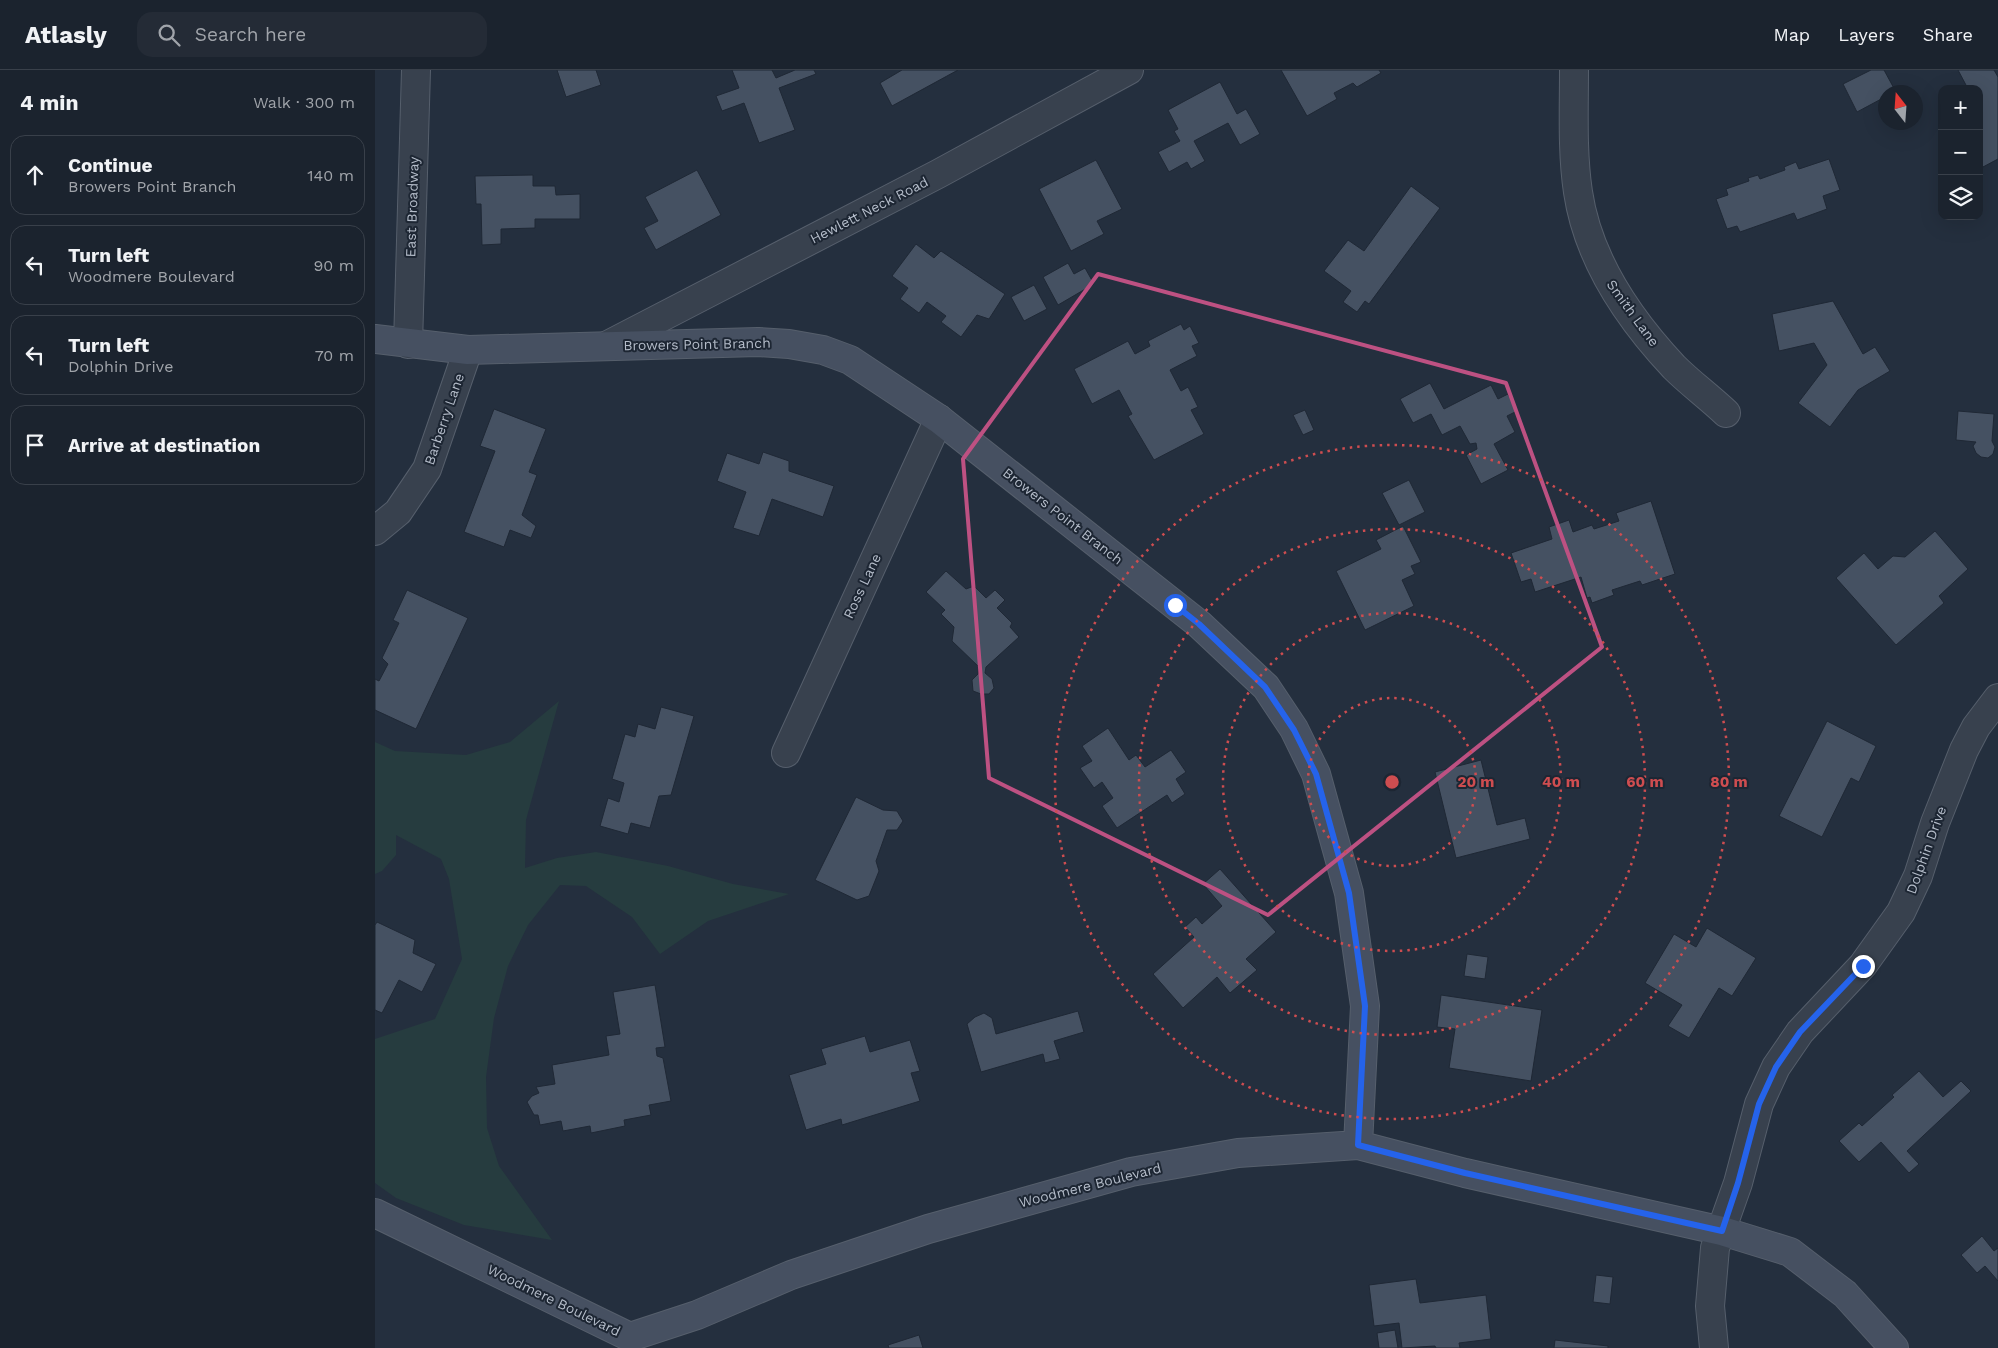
<!DOCTYPE html>
<meta charset="utf-8">
<style>
:root{--surface:#1b232e;--page:#242b36;--text:#f1f3f6;--muted:#a0a4aa;--line:#39404a}
body{margin:0;font-family:"Work Sans",sans-serif;background:var(--page);color:var(--text)}
.controls{position:absolute;right:15px;top:15px;display:grid;overflow:hidden;border-radius:10px;box-shadow:0 5px 20px #0002}
.controls button{width:45px;height:45px;display:grid;place-items:center;padding:0;border:0;border-bottom:1px solid var(--line);background:var(--surface);color:var(--text);font:25px sans-serif}
.compass{position:absolute;left:1503px;top:15px;width:45px;height:45px;border-radius:50%;background:var(--surface);box-shadow:0 5px 20px #0002;rotate:343deg}
.stop{position:absolute;width:15px;height:15px;margin:-11px;border:4px solid #2563eb;border-radius:50%;background:#fff}
.stop.end{background:#2563eb;border-color:#fff;box-shadow:0 1px 5px #0008}
.list{margin:0;padding:0;list-style:none}
h2{display:flex;justify-content:space-between;align-items:center;height:65px;margin:0;padding:0 20px;font-size:21px}
h2 small{font-size:16px;font-weight:400;color:var(--muted)}
.list li{display:grid;grid-template-columns:32px 1fr auto;gap:15px;align-items:center;box-sizing:border-box;height:80px;margin:0 10px 10px;padding:0 10px;border:1px solid var(--line);border-radius:15px}
.list b{display:block;font-size:19px;white-space:nowrap}
.list p{margin:0;font-size:16px;white-space:nowrap;color:var(--muted)}
.list em{font-size:16px;font-style:normal;color:var(--muted)}
.icon{flex:none;width:28px;height:28px;fill:none;stroke:currentColor;stroke-width:2;stroke-linecap:round;stroke-linejoin:round}
.map{position:relative;flex:none;width:1623px;height:1278px;overflow:hidden}
header{display:flex;align-items:center;gap:30px;box-sizing:border-box;height:70px;padding:0 25px;background:var(--surface);border-bottom:1px solid var(--line)}
header strong{font-size:24px}
nav{display:flex;gap:28px;margin-inline-start:auto;font-size:18px}
.search{width:350px;height:45px;background:var(--page);display:flex;align-items:center;gap:12px;box-sizing:border-box;padding:0 18px;border-radius:15px;color:var(--muted);font-size:19px}
main{display:flex}
aside{flex:1;background:var(--surface)}
.map>svg:first-child{display:block}
</style>
<header>
<strong>Atlasly</strong>
<div class="search"><svg class="icon" aria-label="search" viewBox="0 0 24 24"><circle cx="10" cy="10" r="6"/><path d="M15 15l6 6"/></svg>Search here</div>
<nav><a>Map</a><a>Layers</a><a>Share</a></nav>
</header>
<main>
<aside>
<h2>4 min<small>Walk · 300 m</small></h2>
<ul class="list">
<li><svg class="icon" aria-label="ahead" viewBox="0 0 24 24"><path d="M12 20V5M6 11l6-6 6 6"/></svg><div><b>Continue</b><p>Browers Point Branch</p></div><em>140 m</em></li>
<li><svg class="icon" aria-label="left" viewBox="0 0 24 24"><path d="M17 20v-9H6M10 6l-5 5 5 5"/></svg><div><b>Turn left</b><p>Woodmere Boulevard</p></div><em>90 m</em></li>
<li><svg class="icon" aria-label="left" viewBox="0 0 24 24"><path d="M17 20v-9H6M10 6l-5 5 5 5"/></svg><div><b>Turn left</b><p>Dolphin Drive</p></div><em>70 m</em></li>
<li><svg class="icon" aria-label="arrive" viewBox="0 0 24 24"><path d="M6 21V4h12l-3 4 3 4H6"/></svg><div><b>Arrive at destination</b></div></li>
</ul>
</aside>
<div class="map">
<svg width="1623" height="1278" viewBox="0 0 1623 1278">
<rect width="100%" height="100%" fill="#242f3e"/>
<!-- green -->
<path fill="#263c3f" d="M 184,631 L 151,750 L 150,798 L 182,788 L 221,782 L 293,796 L 358,814 L 414,824 L 333,851 L 285,884 L 257,847 L 211,816 L 185,815 L 153,855 L 133,896 L 119,948 L 111,1007 L 112,1058 L 124,1096 L 177,1170 L 89,1155 L 21,1128 L 0,1113 L 0,969 L 60,949 L 87,889 L 74,809 L 66,789 L 21,765 L 21,785 L 7,801 L 0,804 L 0,672 L 20,681 L 91,685 L 135,672 Z"/>
<!-- building -->
<path fill="#455162" stroke="#1f2835" d="M 182,0 L 221,0 L 226,15 L 191,27 Z
M 357,0 L 397,0 L 401,8 L 420,0 L 439,0 L 441,4 L 404,18 L 420,60 L 384,73 L 369,33 L 347,41 L 341,26 L 364,18 Z
M 527,0 L 583,0 L 517,36 L 505,13 Z
M 906,0 L 1004,0 L 1006,3 L 982,17 L 978,13 L 959,23 L 962,29 L 932,46 Z
M 1496,0 L 1509,0 L 1521,22 L 1510,22 L 1510,27 L 1482,42 L 1468,14 Z
M 1583,0 L 1619,0 L 1623,7 L 1623,89 L 1608,97 L 1604,90 L 1604,19 L 1588,19 L 1592,17 Z
M 845,12 L 862,44 L 871,39 L 885,64 L 865,75 L 853,53 L 819,71 L 830,91 L 816,99 L 812,92 L 794,102 L 783,82 L 805,71 L 799,61 L 803,59 L 793,40 Z
M 1454,89 L 1465,120 L 1448,126 L 1452,139 L 1422,150 L 1419,143 L 1365,162 L 1362,156 L 1352,159 L 1341,129 L 1353,125 L 1351,119 L 1374,111 L 1373,108 L 1383,105 L 1385,109 L 1410,100 L 1409,97 L 1421,92 L 1424,99 Z
M 721,90 L 747,139 L 722,151 L 729,164 L 696,181 L 664,119 Z
M 322,100 L 346,145 L 281,180 L 269,158 L 283,151 L 270,127 Z
M 158,105 L 158,116 L 180,116 L 181,125 L 205,124 L 205,149 L 160,149 L 160,158 L 126,159 L 126,174 L 107,175 L 106,134 L 101,134 L 100,106 Z
M 1036,116 L 1065,138 L 994,234 L 990,231 L 982,242 L 968,232 L 976,221 L 949,201 L 973,170 L 989,181 Z
M 541,174 L 559,188 L 566,181 L 630,224 L 614,249 L 602,245 L 586,267 L 566,252 L 571,246 L 552,232 L 544,243 L 525,229 L 533,218 L 517,206 Z
M 693,193 L 699,204 L 710,198 L 719,214 L 683,235 L 668,207 Z
M 659,215 L 672,239 L 649,251 L 636,227 Z
M 1458,231 L 1488,284 L 1500,277 L 1515,301 L 1483,320 L 1455,357 L 1423,333 L 1452,295 L 1439,273 L 1404,281 L 1397,244 Z
M 806,254 L 809,260 L 815,256 L 824,273 L 817,276 L 822,286 L 795,300 L 806,321 L 813,317 L 823,337 L 816,340 L 829,364 L 779,390 L 753,346 L 757,344 L 744,320 L 717,334 L 699,299 L 753,271 L 760,284 L 775,276 L 773,271 Z
M 1055,313 L 1069,339 L 1116,315 L 1123,329 L 1133,324 L 1142,341 L 1132,346 L 1140,362 L 1119,374 L 1133,400 L 1106,414 L 1091,385 L 1102,379 L 1101,373 L 1095,374 L 1085,356 L 1067,365 L 1056,344 L 1038,353 L 1025,329 Z
M 119,339 L 171,359 L 154,402 L 162,405 L 147,445 L 161,456 L 156,468 L 135,460 L 129,477 L 89,462 L 120,381 L 105,376 Z
M 930,340 L 939,360 L 928,365 L 918,345 Z
M 1583,341 L 1619,344 L 1617,371 L 1620,377 L 1618,384 L 1613,388 L 1606,387 L 1601,383 L 1598,376 L 1601,372 L 1581,370 Z
M 388,382 L 414,391 L 414,401 L 459,416 L 448,447 L 397,429 L 384,466 L 358,458 L 371,422 L 342,411 L 352,383 L 384,394 Z
M 1034,410 L 1050,442 L 1024,455 L 1007,423 Z
M 1276,431 L 1300,504 L 1267,515 L 1265,511 L 1237,520 L 1239,525 L 1217,533 L 1215,527 L 1212,528 L 1206,507 L 1160,522 L 1156,509 L 1146,512 L 1136,483 L 1177,469 L 1174,457 L 1194,450 L 1198,462 L 1217,455 L 1219,459 L 1244,451 L 1241,443 Z
M 1028,456 L 1046,492 L 1036,496 L 1040,504 L 1027,510 L 1039,536 L 990,560 L 961,501 L 1006,479 L 1001,470 Z
M 1560,461 L 1593,499 L 1564,526 L 1569,533 L 1521,575 L 1461,508 L 1489,483 L 1503,499 L 1518,486 L 1530,487 Z
M 571,501 L 591,519 L 599,516 L 611,528 L 620,520 L 630,530 L 622,538 L 637,553 L 635,557 L 644,567 L 611,597 L 610,603 L 617,609 L 619,618 L 614,624 L 606,624 L 598,621 L 597,610 L 603,604 L 604,597 L 577,571 L 579,557 L 566,544 L 570,540 L 551,522 Z
M 32,520 L 93,548 L 41,659 L 0,640 L 0,609 L 4,611 L 13,594 L 7,588 L 24,553 L 18,550 Z
M 286,637 L 319,646 L 296,725 L 284,726 L 275,758 L 256,753 L 253,764 L 225,756 L 233,728 L 244,732 L 249,713 L 237,709 L 250,664 L 260,667 L 263,654 L 280,659 Z
M 1452,651 L 1501,676 L 1484,712 L 1476,708 L 1447,767 L 1404,746 Z
M 733,658 L 754,690 L 761,685 L 770,697 L 796,680 L 811,702 L 801,709 L 810,724 L 797,733 L 792,725 L 742,758 L 727,736 L 738,728 L 727,712 L 719,718 L 705,698 L 717,691 L 707,676 Z
M 1106,690 L 1122,755 L 1150,748 L 1155,769 L 1081,788 L 1060,702 Z
M 481,727 L 508,740 L 522,741 L 528,751 L 522,760 L 512,760 L 501,791 L 504,801 L 494,826 L 482,830 L 440,810 Z
M 845,799 L 901,862 L 871,889 L 882,900 L 855,923 L 842,907 L 808,938 L 778,904 L 819,867 L 810,857 L 821,847 L 827,854 L 847,836 L 828,814 Z
M 2,852 L 40,870 L 38,883 L 61,894 L 47,922 L 24,910 L 7,943 L 0,940 L 0,855 Z
M 1332,858 L 1381,888 L 1357,926 L 1344,918 L 1314,968 L 1293,956 L 1307,935 L 1270,913 L 1299,864 L 1321,877 Z
M 1092,884 L 1113,887 L 1110,909 L 1089,906 Z
M 280,915 L 290,977 L 281,978 L 282,986 L 288,988 L 296,1031 L 274,1035 L 276,1045 L 249,1050 L 250,1056 L 216,1063 L 215,1056 L 188,1061 L 186,1051 L 165,1055 L 163,1045 L 159,1045 L 152,1032 L 157,1026 L 164,1023 L 161,1017 L 180,1014 L 177,995 L 234,985 L 231,966 L 245,964 L 238,922 Z
M 1066,925 L 1167,940 L 1156,1011 L 1074,998 L 1080,959 L 1062,957 Z
M 703,941 L 709,962 L 679,971 L 685,989 L 670,993 L 668,984 L 606,1002 L 592,954 L 600,947 L 609,943 L 617,948 L 621,964 Z
M 490,966 L 495,982 L 535,970 L 545,1001 L 536,1003 L 545,1031 L 467,1055 L 466,1049 L 431,1060 L 414,1005 L 451,994 L 446,979 Z
M 1544,1001 L 1568,1027 L 1586,1011 L 1596,1021 L 1532,1081 L 1544,1094 L 1534,1103 L 1506,1072 L 1484,1092 L 1464,1071 L 1484,1053 L 1487,1056 L 1519,1027 L 1517,1025 Z
M 1607,1166 L 1619,1181 L 1623,1178 L 1623,1211 L 1610,1196 L 1602,1203 L 1586,1185 Z
M 1221,1205 L 1238,1207 L 1235,1234 L 1218,1232 Z
M 1041,1209 L 1045,1233 L 1111,1225 L 1116,1269 L 1084,1273 L 1085,1278 L 1061,1278 L 1060,1276 L 1027,1278 L 1024,1253 L 999,1256 L 994,1215 Z
M 1020,1260 L 1023,1278 L 1004,1278 L 1002,1263 Z
M 544,1265 L 548,1278 L 514,1278 L 513,1275 Z
M 1180,1270 L 1233,1276 L 1233,1278 L 1179,1278 Z"/>
<g fill="none" stroke-linecap="round" stroke-linejoin="round">
<!-- street casing -->
<g stroke="#565f6c" stroke-width="30">
<path id="street" d="M 1199,0 C 1199,40 1197,82 1203,122 C 1213,190 1253,248 1299,297 C 1315,313 1334,327 1351,343
M 33,274 L 41,0
M 231,276 L 563,104 L 754,0
M 0,461 L 23,442 L 52,399 L 93,280
M 411,683 L 564,349
M 1339,1278 L 1335,1236 L 1340,1178 L 1363,1113 L 1384,1034 L 1401,997 L 1425,962 L 1488,895 L 1526,842 L 1543,806 L 1560,753 L 1589,680 L 1601,657 L 1623,628"/>
</g>
<!-- secondary casing -->
<g stroke="#565f6c" stroke-width="30">
<path id="secondary" d="M 0,269 L 93,280 L 383,272 L 414,274 L 448,280 L 475,290 L 564,349 L 824,554 L 891,617 L 919,659 L 941,704 L 974,823 L 990,936 L 983,1075
M 0,1143 L 255,1267 L 322,1245 L 416,1205 L 553,1159 L 756,1102 L 863,1083 L 983,1075 L 1090,1103 L 1347,1161 L 1415,1182 L 1470,1224 L 1519,1278"/>
</g>
<!-- street -->
<use href="#street" stroke="#38414e" stroke-width="28"/>
<!-- secondary -->
<use href="#secondary" stroke="#465061" stroke-width="28"/>
</g>
<g fill="none" stroke-linecap="round" stroke-linejoin="round">
<!-- route -->
<path stroke="#2563eb" stroke-width="6" d="M 800,535 L 824,554 L 890,617 L 919,660 L 941,704 L 974,823 L 990,936 L 983,1075 L 1090,1103 L 1347,1161 L 1363,1113 L 1384,1034 L 1401,997 L 1425,962 L 1488,896"/>
</g>
<!-- marked area -->
<path fill="none" stroke="#bd5182" stroke-width="4" stroke-linejoin="round" d="M 723,204 L 1131,313 L 1227,577 L 893,845 L 614,708 L 588,389 Z"/>
<!-- distance rings -->
<g fill="none" stroke="#ce4d50" stroke-width="2.5" stroke-dasharray="2.5 5">
<circle cx="1017" cy="712" r="84"/>
<circle cx="1017" cy="712" r="169"/>
<circle cx="1017" cy="712" r="253"/>
<circle cx="1017" cy="712" r="337"/>
</g>
<g text-anchor="middle" stroke-width="4" stroke-linejoin="round" paint-order="stroke">
<!-- street labels -->
<g font-size="14" fill="#b4bcc9" stroke="#1d2633">
<text transform="translate(37 137) rotate(-88)" y="5">East Broadway</text>
<text transform="translate(494 140) rotate(-27)" y="5">Hewlett Neck Road</text>
<text transform="translate(1258 243) rotate(54)" y="5">Smith Lane</text>
<text transform="translate(322 274) rotate(-1)" y="5">Browers Point Branch</text>
<text transform="translate(69 349) rotate(-71)" y="5">Barberry Lane</text>
<text transform="translate(688 446) rotate(38)" y="5">Browers Point Branch</text>
<text transform="translate(487 516) rotate(-65)" y="5">Ross Lane</text>
<text transform="translate(1551 780) rotate(-70)" y="5">Dolphin Drive</text>
<text transform="translate(715 1115) rotate(-14)" y="5">Woodmere Boulevard</text>
<text transform="translate(179 1230) rotate(26)" y="5">Woodmere Boulevard</text>
</g>
</g>
<circle cx="1017" cy="712" r="8" fill="#ce4d50" stroke="#1d2633" stroke-width="2.5"/>
<g font-size="15" text-anchor="middle" font-weight="bold" fill="#ce4d50" stroke="#1d2633" stroke-width="4" stroke-linejoin="round" paint-order="stroke">
<text x="1101" y="717">20 m</text>
<text x="1186" y="717">40 m</text>
<text x="1270" y="717">60 m</text>
<text x="1354" y="717">80 m</text>
</g>
</svg>
<div class="controls">
<button>+</button>
<button>−</button>
<button><svg class="icon" aria-label="layers" viewBox="0 0 24 24"><path d="M12 4l9 5-9 5-9-5zM3 14l9 5 9-5"/></svg></button>
</div>
<svg class="compass" viewBox="-18 -18 36 36"><path d="M0-13l5 13h-10z" fill="#e53935"/><path d="M0 13l5-13h-10z" fill="#a0a4aa"/></svg>
<div class="stop" style="left:800px;top:535px"></div>
<div class="stop end" style="left:1488px;top:896px"></div>
</div>
</main>
